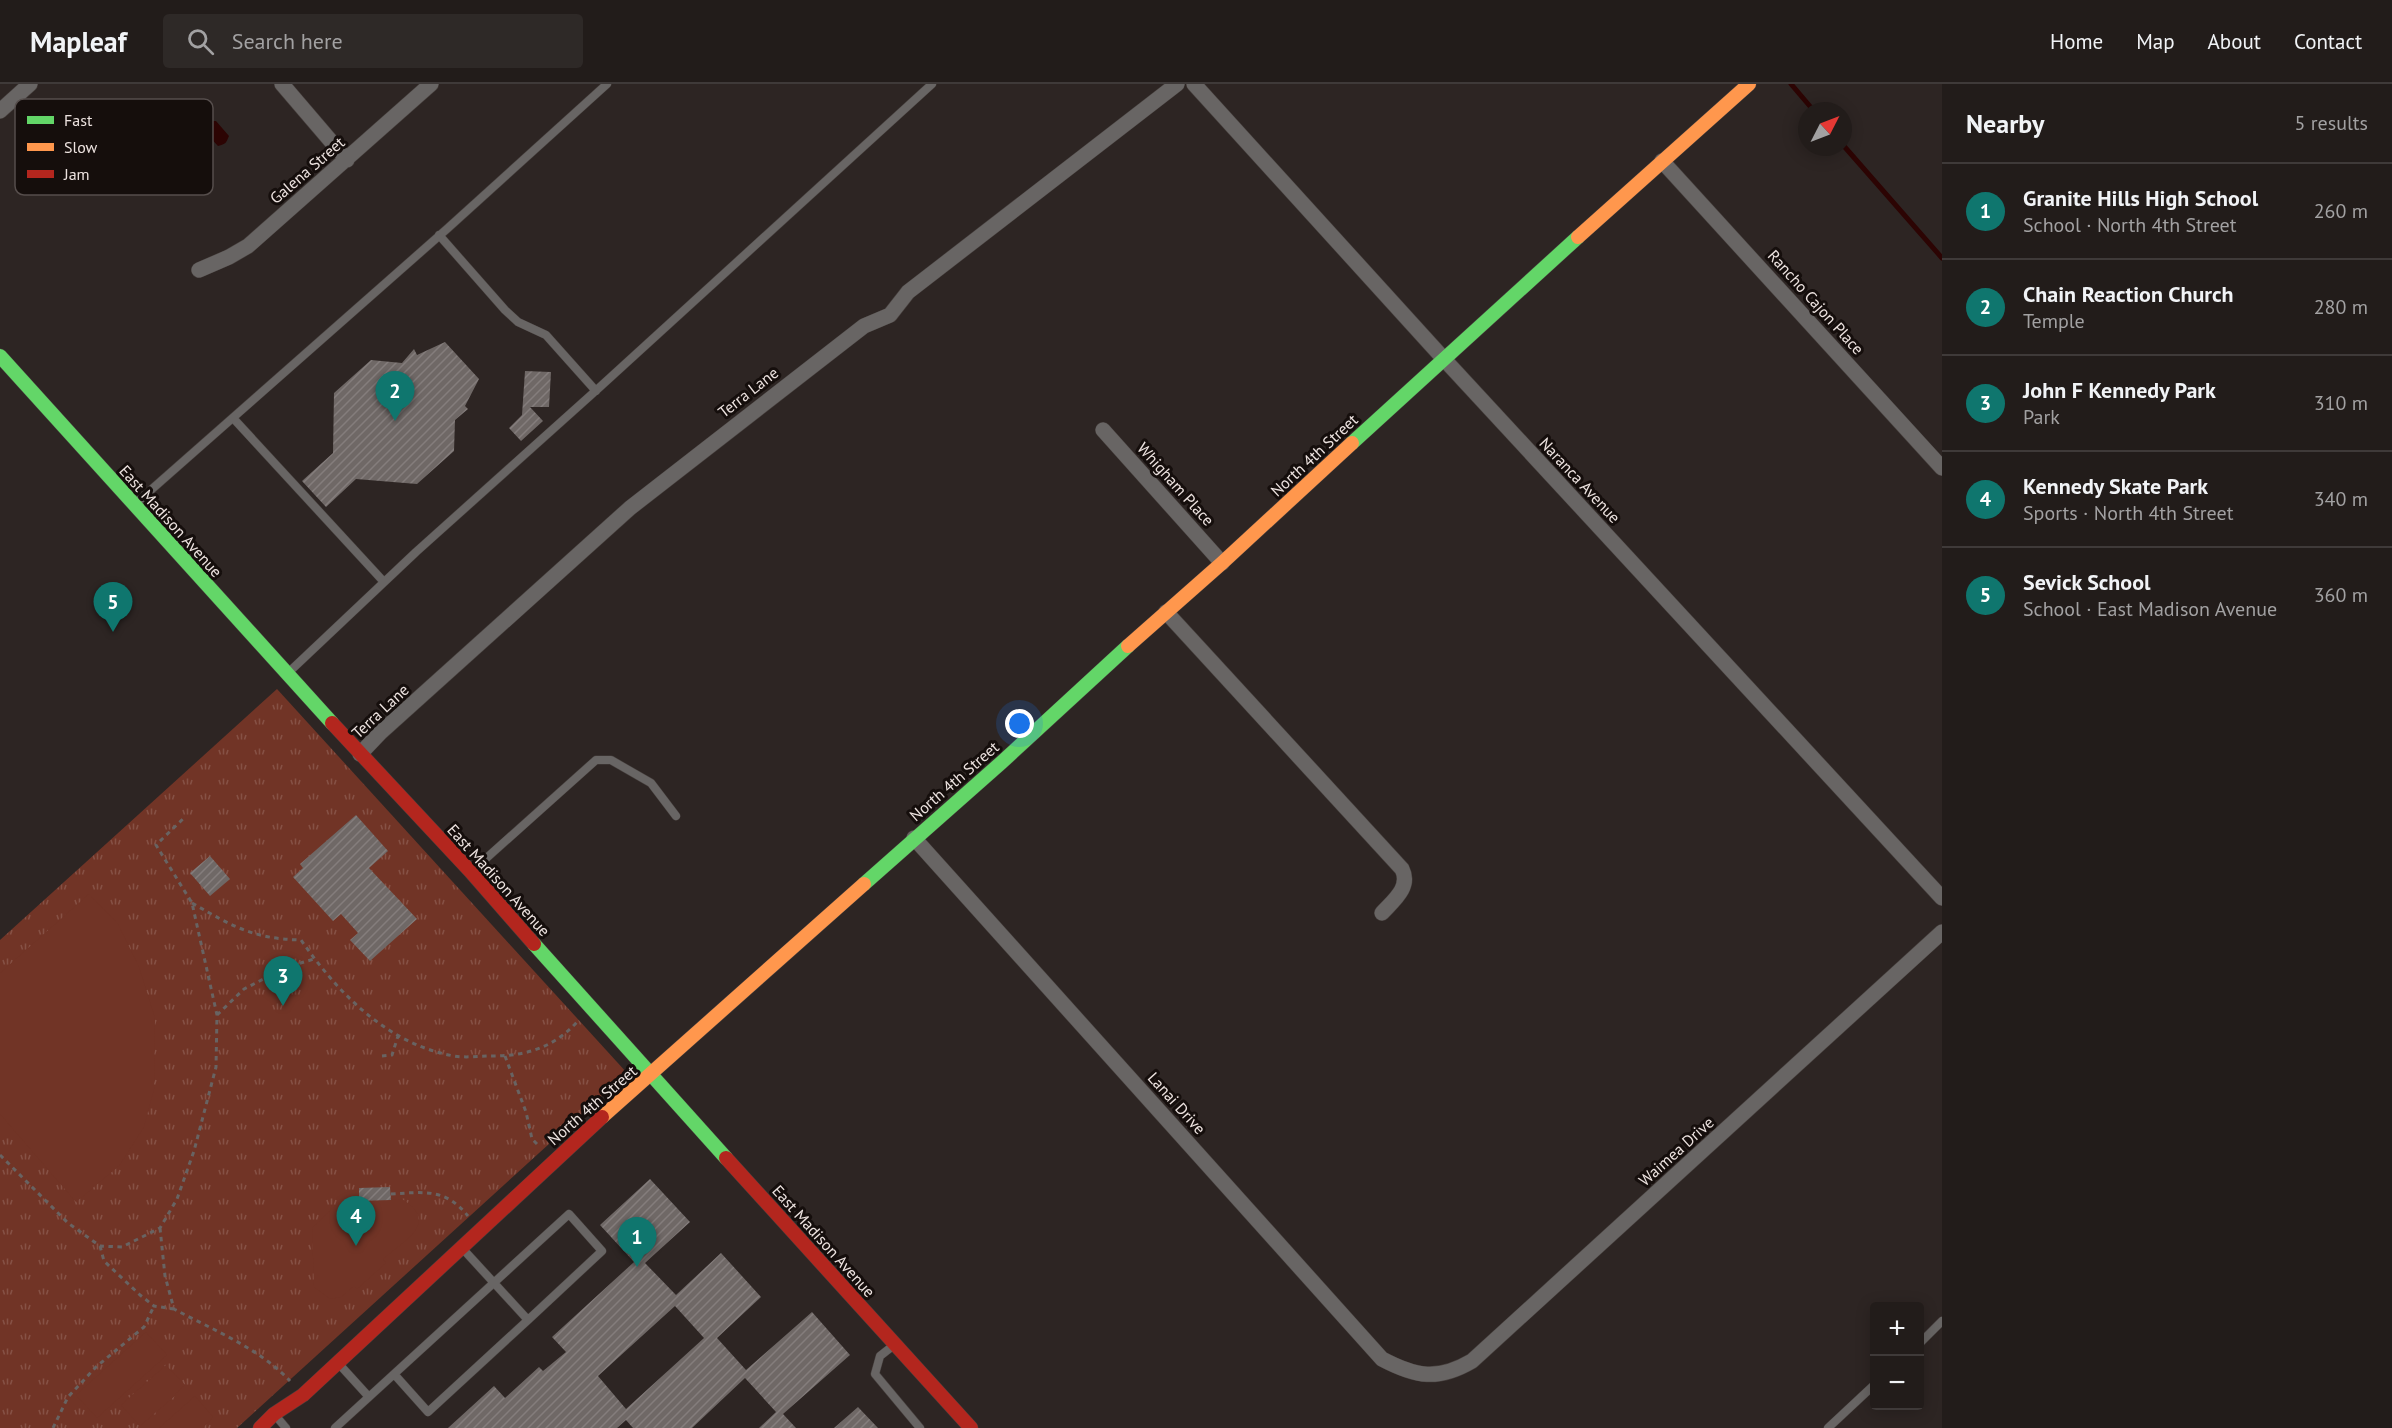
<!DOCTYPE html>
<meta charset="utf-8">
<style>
:root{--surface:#221c1a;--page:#2e2927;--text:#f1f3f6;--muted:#a2a1a2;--line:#3f3a39;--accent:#0f766e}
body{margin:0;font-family:"PT Sans",sans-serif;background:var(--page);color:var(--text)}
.controls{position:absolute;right:18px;bottom:18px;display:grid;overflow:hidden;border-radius:6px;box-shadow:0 3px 15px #0003}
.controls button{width:54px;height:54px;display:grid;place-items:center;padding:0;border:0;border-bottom:2px solid var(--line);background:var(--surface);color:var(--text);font:30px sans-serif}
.compass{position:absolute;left:1798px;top:18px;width:54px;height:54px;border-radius:50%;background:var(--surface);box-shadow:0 3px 15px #0003;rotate:48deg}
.you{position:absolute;left:1020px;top:640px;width:21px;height:21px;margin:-15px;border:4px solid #fff;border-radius:50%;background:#1a73e8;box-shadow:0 0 0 9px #1a73e833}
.badge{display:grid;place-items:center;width:39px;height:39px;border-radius:50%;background:var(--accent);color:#fff;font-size:20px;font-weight:700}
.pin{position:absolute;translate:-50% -50px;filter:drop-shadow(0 2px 3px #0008)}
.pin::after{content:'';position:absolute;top:32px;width:21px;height:18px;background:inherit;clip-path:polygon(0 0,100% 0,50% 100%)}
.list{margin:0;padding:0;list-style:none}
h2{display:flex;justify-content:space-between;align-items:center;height:78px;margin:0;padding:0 24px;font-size:26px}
h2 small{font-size:20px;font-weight:400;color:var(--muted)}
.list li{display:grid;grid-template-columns:39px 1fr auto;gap:18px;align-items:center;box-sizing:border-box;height:96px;padding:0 24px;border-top:2px solid var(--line)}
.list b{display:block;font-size:22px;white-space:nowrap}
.list p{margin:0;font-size:20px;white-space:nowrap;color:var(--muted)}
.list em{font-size:20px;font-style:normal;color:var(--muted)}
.icon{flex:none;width:33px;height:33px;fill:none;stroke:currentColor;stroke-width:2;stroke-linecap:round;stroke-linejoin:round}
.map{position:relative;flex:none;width:1942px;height:1344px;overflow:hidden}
header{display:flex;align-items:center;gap:36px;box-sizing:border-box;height:84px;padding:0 30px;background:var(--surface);border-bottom:2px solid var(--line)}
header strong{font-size:28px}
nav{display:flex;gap:33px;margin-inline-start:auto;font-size:21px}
.search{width:420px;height:54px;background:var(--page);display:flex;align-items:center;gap:15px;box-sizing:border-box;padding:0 21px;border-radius:6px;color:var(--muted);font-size:22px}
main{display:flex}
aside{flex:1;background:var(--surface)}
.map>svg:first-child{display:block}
</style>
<header>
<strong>Mapleaf</strong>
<div class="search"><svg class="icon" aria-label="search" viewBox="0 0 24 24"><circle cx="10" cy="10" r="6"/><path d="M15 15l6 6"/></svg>Search here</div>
<nav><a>Home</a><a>Map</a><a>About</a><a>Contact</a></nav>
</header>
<main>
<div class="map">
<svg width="1942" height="1344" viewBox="0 0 1942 1344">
<defs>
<pattern id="grass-tufts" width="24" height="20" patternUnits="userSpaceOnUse" patternTransform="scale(1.5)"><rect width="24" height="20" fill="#713426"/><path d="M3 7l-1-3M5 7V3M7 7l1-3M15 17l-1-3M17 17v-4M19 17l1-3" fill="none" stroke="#865145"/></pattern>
<pattern id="building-hatch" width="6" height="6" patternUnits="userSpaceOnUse" patternTransform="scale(1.5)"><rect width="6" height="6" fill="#6f6866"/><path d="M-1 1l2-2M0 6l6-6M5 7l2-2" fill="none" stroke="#847d7c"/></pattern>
</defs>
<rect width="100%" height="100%" fill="#2d2523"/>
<!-- grass -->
<path fill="url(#grass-tufts)" d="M 277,605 L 627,989 L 237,1344 L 0,1344 L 0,856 Z"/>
<!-- garden -->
<path fill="#713426" d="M 89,810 L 118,840 L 139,883 L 155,934 L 154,1005 L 144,1043 L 119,1082 L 76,1118 L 0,1030 L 0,889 Z
M 402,1115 C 440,1139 405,1156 383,1175 L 386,1179 L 357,1205 L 354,1202 L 341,1213 L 330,1215 L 314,1203 L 312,1144 L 339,1118 Z
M 146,1248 L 167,1271 L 97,1334 L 76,1311 Z
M 166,1281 L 185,1301 L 175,1310 L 176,1311 L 140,1342 L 121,1321 Z
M 195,1312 L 213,1333 L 203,1344 L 159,1344 Z"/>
<!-- water -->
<path fill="#2c0403" d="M 211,37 L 216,37 L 229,52 C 226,59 226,60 218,62 L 204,47 L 205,41 Z"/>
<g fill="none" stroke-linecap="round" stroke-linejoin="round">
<!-- stream -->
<path stroke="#2c0403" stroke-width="5" d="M 1791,0 L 1814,27
M 1843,61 L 1942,174"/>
</g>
<!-- building -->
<path fill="url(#building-hatch)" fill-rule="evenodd" d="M 445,258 L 479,295 L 465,322 L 468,325 L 455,336 L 454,367 L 417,400 L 356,395 L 326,423 L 302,397 L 333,369 L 334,309 L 371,276 L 402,279 L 414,265 L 417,271 Z
M 525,287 L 551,288 L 549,323 L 530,323 L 543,337 L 521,357 L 509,344 L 522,331 Z
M 356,731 L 388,767 L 369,784 L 417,835 L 370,877 L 350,856 L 358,849 L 341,830 L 333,837 L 293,793 L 303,784 L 300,780 Z
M 210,772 L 230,795 L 210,812 L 190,789 Z
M 650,1095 L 690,1138 L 645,1179 L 676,1211 L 721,1169 L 761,1213 L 717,1254 L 746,1286 L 812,1228 L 850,1271 L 783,1330 L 796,1344 L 759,1344 L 776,1328 L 745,1294 L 692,1344 L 633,1344 L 626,1336 L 617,1344 L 448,1344 L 494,1302 L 505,1314 L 539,1283 L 543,1287 L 566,1268 L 552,1253 L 634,1178 L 600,1141 ZM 675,1222 L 704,1254 L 626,1325 L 598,1292 Z
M 390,1103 L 391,1116 L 359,1117 L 359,1104 Z
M 858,1323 L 878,1344 L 834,1344 Z"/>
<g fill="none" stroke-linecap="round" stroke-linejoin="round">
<!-- lane casing -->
<g stroke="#47403e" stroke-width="9">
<path id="lane" d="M 439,151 L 505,226 L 518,238 L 546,251 L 596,307
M 233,334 L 384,498
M 135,420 L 448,144 L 607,0
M 289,588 L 416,468 L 601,302 L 932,0
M 472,787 L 596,676 L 611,676 L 651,699 L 676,732
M 1920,1259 L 1942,1237
M 894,1261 L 880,1272 L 875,1290 L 920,1344
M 339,1280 L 369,1313
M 394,1290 L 428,1328 L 528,1236
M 275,1331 L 286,1344
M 335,1344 L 569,1130 L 602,1167 L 528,1236 L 462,1164
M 1828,1344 L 1874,1301"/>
</g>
<!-- street casing -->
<g stroke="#47403e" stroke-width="16">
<path id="street" d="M 282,0 L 347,76
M 1194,0 L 1443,274 L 1942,814
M 0,27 L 30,0
M 1662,77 L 1942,384
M 199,186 L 229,173 L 248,162 L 431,0
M 1103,346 L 1222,479
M 1166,528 L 1402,785 C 1411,803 1394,816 1382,829
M 360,670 L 380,649 L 630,424 L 864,242 L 890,231 L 908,208 L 1177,0
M 914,754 L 1382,1275 C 1416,1293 1438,1297 1472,1277 L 1942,848"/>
</g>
<!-- fast casing -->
<g stroke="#47403e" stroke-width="15">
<path id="fast" d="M 0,272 L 332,639
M 1352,359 L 1578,153
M 864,800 L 1002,678 L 1128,562
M 534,860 L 726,1074"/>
</g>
<!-- slow casing -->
<g stroke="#47403e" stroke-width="15">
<path id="slow" d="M 1578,153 L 1749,0
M 1128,562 L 1222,479 L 1352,359
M 602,1033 L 864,800"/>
</g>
<!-- jam casing -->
<g stroke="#47403e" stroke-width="15">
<path id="jam" d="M 332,639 L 471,788 L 534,860
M 726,1074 L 971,1344
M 260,1344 L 274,1330 L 303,1311 L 602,1033"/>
</g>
<!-- path -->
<path stroke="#686362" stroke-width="3" stroke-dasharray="4.5 4.5" stroke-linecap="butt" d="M 192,819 C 232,842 253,855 301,856 C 338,909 387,960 454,972 C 466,974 479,972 491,972 C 526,972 553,964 577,938
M 217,931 L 244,905 L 287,883 L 314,875
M 382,972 L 392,971 L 398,952
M 505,972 L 526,1028 L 532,1055 L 539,1062
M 0,1071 L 68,1139 L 100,1162 L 122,1163 L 160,1144 L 177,1115 L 194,1067 L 216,983 L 217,931 L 192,819 L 156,761 L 185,733
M 391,1110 C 425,1108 445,1104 468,1132
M 160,1144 L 165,1192 L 174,1225 C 213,1246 259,1264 290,1297
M 100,1162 L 104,1177 L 140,1211 L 154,1222 L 174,1225
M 53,1344 L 68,1313 L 96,1283 L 144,1243 L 154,1222"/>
<!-- lane -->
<use href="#lane" stroke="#686564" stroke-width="8"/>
<!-- street -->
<use href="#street" stroke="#686564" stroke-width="15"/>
<!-- fast -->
<use href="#fast" stroke="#63d668" stroke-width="14"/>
<!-- slow -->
<use href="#slow" stroke="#ff974d" stroke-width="14"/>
<!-- jam -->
<use href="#jam" stroke="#b3261e" stroke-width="14"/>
</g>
<g text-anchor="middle" stroke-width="6" stroke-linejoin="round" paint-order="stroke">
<!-- street labels -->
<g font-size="16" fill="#ede3e0" stroke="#150e0c">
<text transform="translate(307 86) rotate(-41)" y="6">Galena Street</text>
<text transform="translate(1816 218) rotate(48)" y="6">Rancho Cajon Place</text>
<text transform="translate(748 308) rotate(-38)" y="6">Terra Lane</text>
<text transform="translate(1314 371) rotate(-43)" y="6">North 4th Street</text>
<text transform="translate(1580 396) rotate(47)" y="6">Naranca Avenue</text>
<text transform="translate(1176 400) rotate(48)" y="6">Whigham Place</text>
<text transform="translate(171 437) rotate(48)" y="6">East Madison Avenue</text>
<text transform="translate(380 627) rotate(-43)" y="6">Terra Lane</text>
<text transform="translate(954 697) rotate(-41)" y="6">North 4th Street</text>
<text transform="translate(499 796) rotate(48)" y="6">East Madison Avenue</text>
<text transform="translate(1177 1019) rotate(48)" y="6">Lanai Drive</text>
<text transform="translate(592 1021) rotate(-41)" y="6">North 4th Street</text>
<text transform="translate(1676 1067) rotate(-42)" y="6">Waimea Drive</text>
<text transform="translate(824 1157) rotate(48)" y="6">East Madison Avenue</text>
</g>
</g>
<!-- legend -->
<rect x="15" y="15" width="198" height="96" rx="9" fill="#150e0c" stroke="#564e4c" stroke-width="1.5"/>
<rect x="27" y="32" width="27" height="8" fill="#63d668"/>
<rect x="27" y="59" width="27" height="8" fill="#ff974d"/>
<rect x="27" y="86" width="27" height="8" fill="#b3261e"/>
<g font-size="16" fill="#ede3e0">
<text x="64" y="42">Fast</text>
<text x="64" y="69">Slow</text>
<text x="64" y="96">Jam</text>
</g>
</svg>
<div class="controls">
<button>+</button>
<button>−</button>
</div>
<svg class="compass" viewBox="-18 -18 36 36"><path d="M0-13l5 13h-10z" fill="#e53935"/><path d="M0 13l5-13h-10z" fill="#a2a1a2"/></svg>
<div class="you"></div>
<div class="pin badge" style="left:637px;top:1183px">1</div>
<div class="pin badge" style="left:395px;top:337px">2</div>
<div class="pin badge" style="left:283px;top:922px">3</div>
<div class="pin badge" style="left:356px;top:1162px">4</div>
<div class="pin badge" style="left:113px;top:548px">5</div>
</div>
<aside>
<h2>Nearby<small>5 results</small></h2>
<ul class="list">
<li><span class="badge">1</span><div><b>Granite Hills High School</b><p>School · North 4th Street</p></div><em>260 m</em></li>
<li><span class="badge">2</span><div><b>Chain Reaction Church</b><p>Temple</p></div><em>280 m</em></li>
<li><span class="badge">3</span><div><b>John F Kennedy Park</b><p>Park</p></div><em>310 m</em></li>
<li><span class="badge">4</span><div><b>Kennedy Skate Park</b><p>Sports · North 4th Street</p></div><em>340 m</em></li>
<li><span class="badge">5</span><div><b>Sevick School</b><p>School · East Madison Avenue</p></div><em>360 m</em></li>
</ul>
</aside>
</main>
